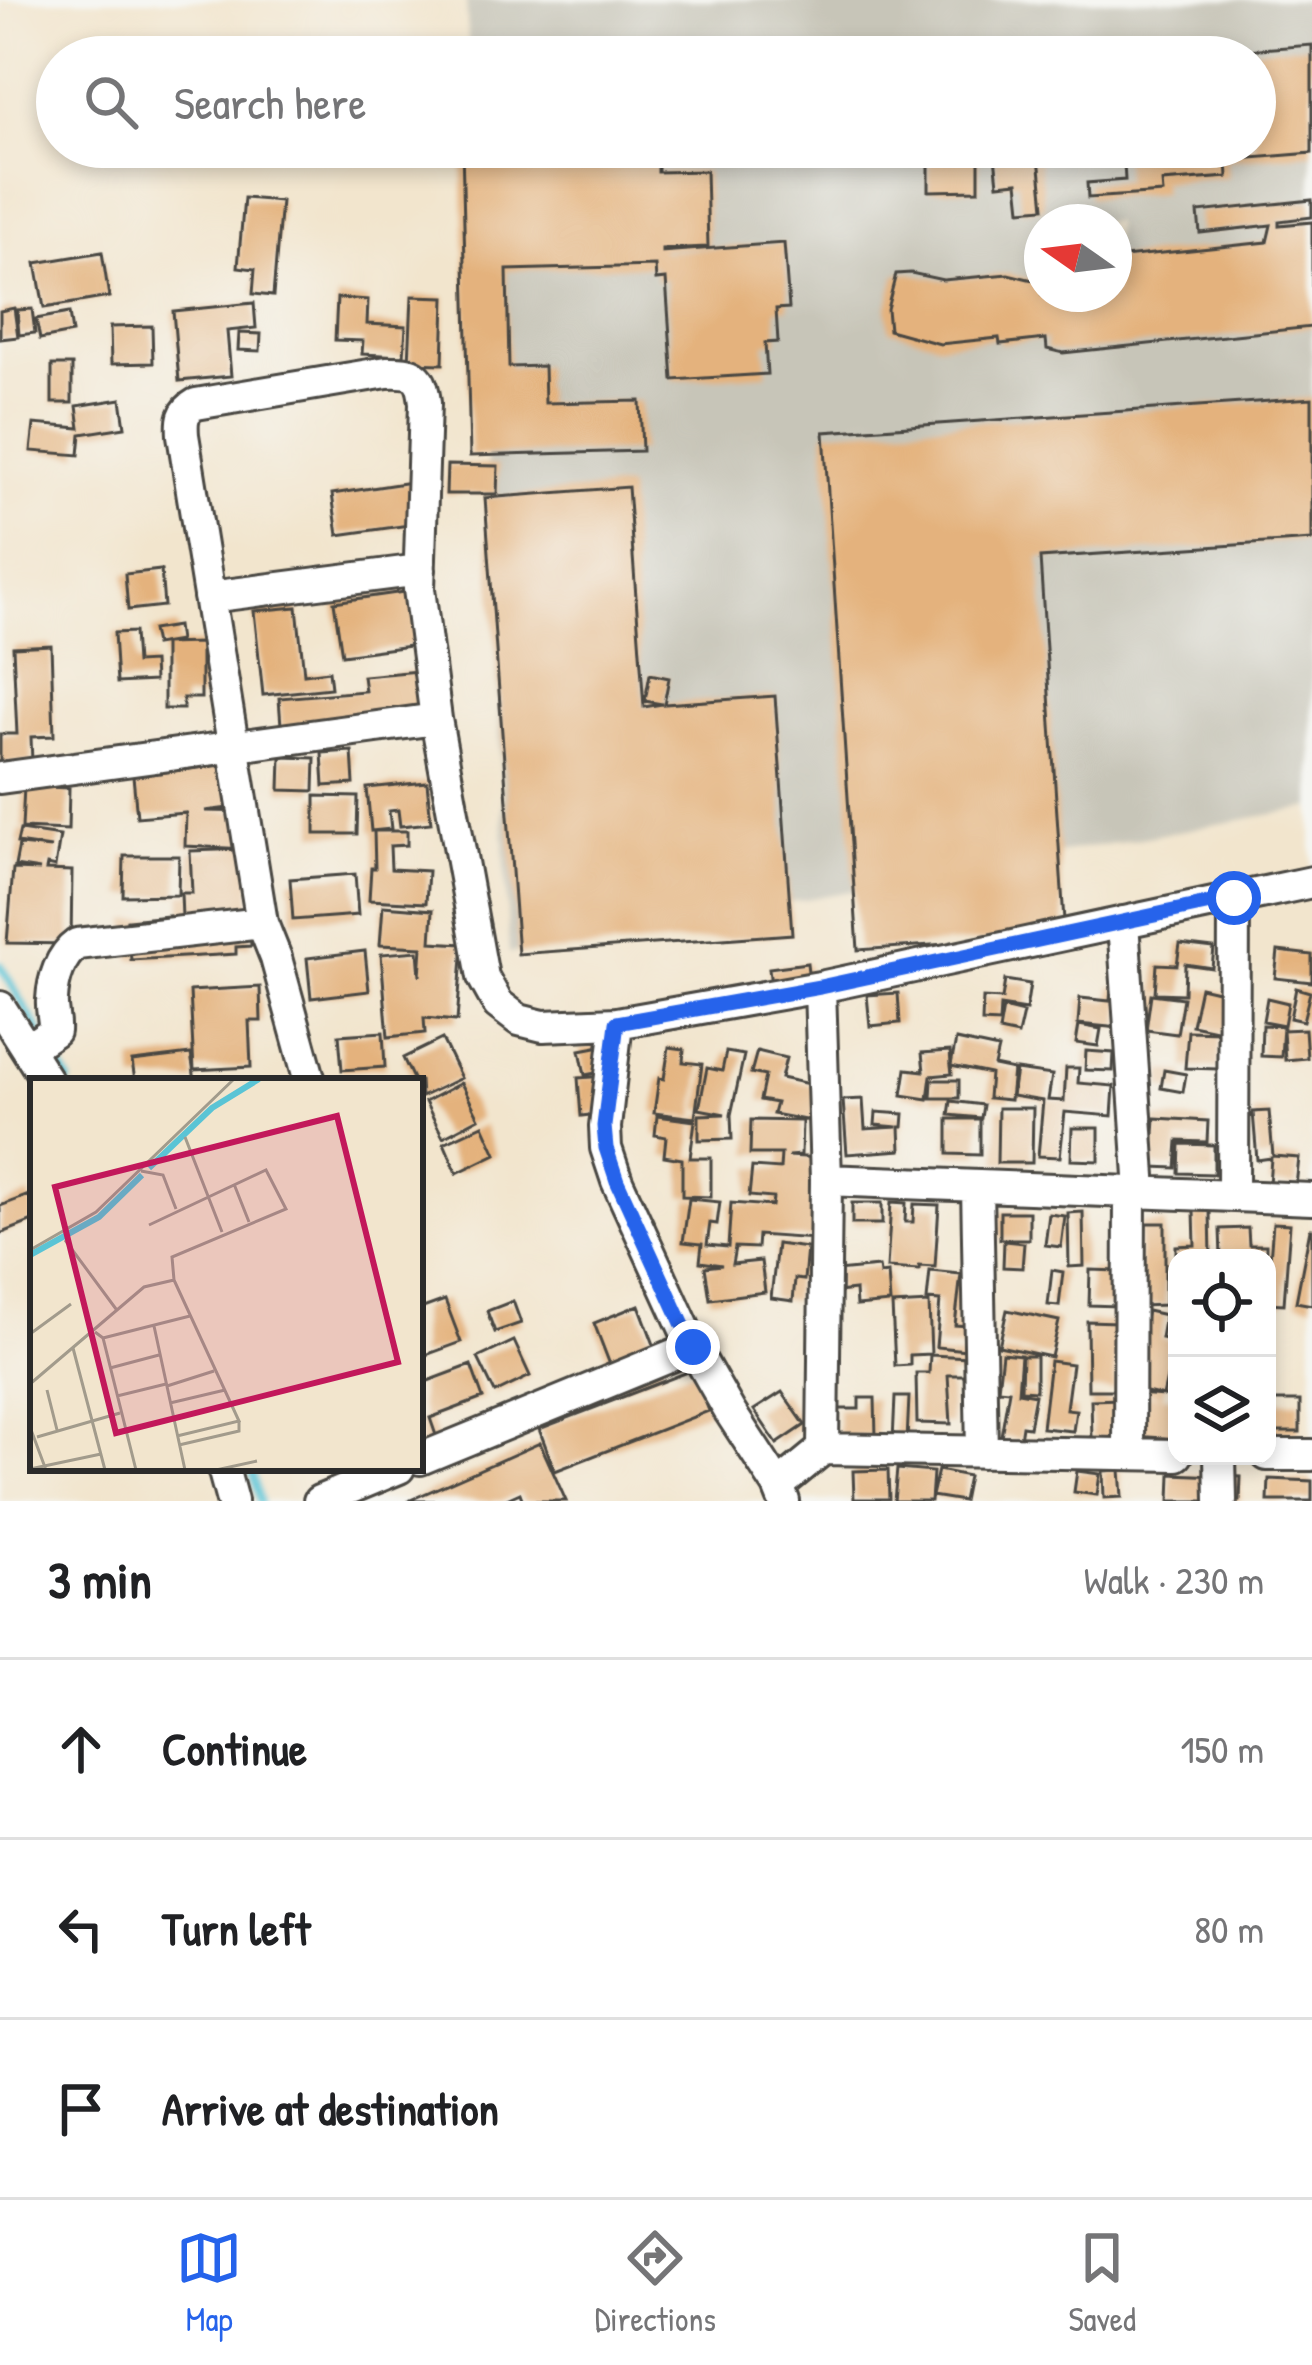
<!DOCTYPE html>
<meta charset="utf-8">
<style>
:root{--surface:#fff;--page:#f2f2f2;--text:#202124;--muted:#757577;--line:#e0e0e0;--accent:#2563eb}
body{margin:0;font-family:"Patrick Hand",sans-serif;background:var(--page);color:var(--text)}
.controls{position:absolute;right:36px;bottom:36px;display:grid;overflow:hidden;border-radius:24px;box-shadow:0 6px 18px #0003}
.controls button{width:108px;height:108px;display:grid;place-items:center;padding:0;border:0;border-bottom:3px solid var(--line);background:var(--surface);color:var(--text);font:60px sans-serif}
.compass{position:absolute;left:1024px;top:204px;width:108px;height:108px;border-radius:50%;background:var(--surface);box-shadow:0 6px 18px #0003;rotate:284deg}
.stop{position:absolute;width:36px;height:36px;margin:-27px;border:9px solid #2563eb;border-radius:50%;background:#fff}
.stop.end{background:#2563eb;border-color:#fff;box-shadow:0 3px 12px #0008}
.list{margin:0;padding:0;list-style:none}
h2{display:flex;justify-content:space-between;align-items:center;height:156px;margin:0;padding:0 48px;font-size:51px}
h2 small{font-size:39px;font-weight:400;color:var(--muted)}
.list li{display:grid;grid-template-columns:78px 1fr auto;gap:36px;align-items:center;box-sizing:border-box;height:180px;padding:0 48px;border-top:3px solid var(--line)}
.list b{display:block;font-size:45px;white-space:nowrap}
.list em{font-size:39px;font-style:normal;color:var(--muted)}
.icon{flex:none;width:66px;height:66px;fill:none;stroke:currentColor;stroke-width:2;stroke-linecap:round;stroke-linejoin:round}
.map{position:relative;flex:none;width:1312px;height:1501px;overflow:hidden}
.search{position:absolute;background:var(--surface);box-shadow:0 6px 18px #0003;left:36px;right:36px;top:36px;height:132px;display:flex;align-items:center;gap:30px;box-sizing:border-box;padding:0 42px;border-radius:66px;color:var(--muted);font-size:45px}
.sheet{height:696px;background:var(--surface)}
nav{display:flex;justify-content:space-around;align-items:center;box-sizing:border-box;height:168px;border-top:3px solid var(--line);background:var(--surface);font-size:33px;color:var(--muted)}
nav a{display:grid;justify-items:center;gap:6px}
nav .on{color:var(--accent)}
.map>svg:first-child{display:block}
</style>
<div class="map">
<svg width="1312" height="1501" viewBox="0 0 1312 1501">
<rect width="100%" height="100%" fill="#f6f6f2"/>
<filter id="ink" filterUnits="userSpaceOnUse"><feTurbulence type="fractalNoise" baseFrequency=".00833" numOctaves="2"/><feDisplacementMap in="SourceGraphic" scale="24" xChannelSelector="R" yChannelSelector="G"/><feConvolveMatrix kernelMatrix="1 2 1 2 8 2 1 2 1" color-interpolation-filters="sRGB"/></filter>
<filter id="wash" filterUnits="userSpaceOnUse"><feTurbulence type="fractalNoise" baseFrequency=".004" numOctaves="4" result="noise"/><feDisplacementMap in="SourceGraphic" scale="48" xChannelSelector="R" yChannelSelector="G"/><feGaussianBlur stdDeviation="2.7" result="paint"/><feColorMatrix in="noise" values="0 0 0 0 0 0 0 0 0 0 0 0 0 0 0 0 0 1.4 0 .05"/><feComposite in="paint" operator="in"/></filter>
<g filter="url(#wash)">
<rect width="100%" height="100%" fill="#f2e5cd"/>
<!-- industrial -->
<path fill="#c7c5b8" fill-rule="evenodd" d="M 466,0 L 1312,0 L 1312,807 L 509,953 L 473,147 L 1255,147 L 1255,57 L 469,57 ZM 1042,222 L 1114,222 L 1114,294 L 1042,294 Z"/>
<g fill="none" stroke-linecap="round" stroke-linejoin="round">
<!-- stream -->
<path stroke="#5ac4d5" stroke-width="8" d="M 0,965 L 39,1031
M 47,1044 L 69,1081
M 251,1468 L 260,1501"/>
</g>
<g id="blocks">
<!-- building -->
<path fill="#e4b27d" d="M 1312,45 L 1312,153 L 1227,160 L 1228,177 L 1162,182 L 1163,193 L 1088,198 L 1087,183 L 1125,180 L 1123,147 L 1255,147 L 1255,57 L 1196,57 L 1196,54 Z
M 462,147 L 658,147 L 658,172 L 706,171 L 708,247 L 662,249 L 662,252 L 784,243 L 789,308 L 776,309 L 778,342 L 765,343 L 767,374 L 673,380 L 666,279 L 656,280 L 655,266 L 507,270 L 509,367 L 544,366 L 545,403 L 640,401 L 642,451 L 470,456 Z
M 672,147 L 712,147 L 713,155 L 673,158 Z
M 813,147 L 837,147 L 840,166 L 817,169 Z
M 873,147 L 979,147 L 979,190 L 929,191 L 929,154 L 873,154 Z
M 994,147 L 1038,147 L 1044,208 L 1021,210 L 1018,182 L 998,184 Z
M 244,198 L 281,201 L 273,296 L 253,294 L 255,269 L 238,267 Z
M 1312,200 L 1312,217 L 1279,221 L 1279,225 L 1312,222 L 1312,327 L 1063,353 L 1047,349 L 1046,339 L 1000,344 L 999,338 L 940,344 L 889,330 L 887,309 L 896,274 L 911,273 L 943,280 L 1008,274 L 1037,281 L 1035,257 L 1037,251 L 1042,250 L 1042,294 L 1114,294 L 1114,258 L 1267,242 L 1271,225 L 1200,233 L 1198,212 Z
M 102,252 L 109,297 L 44,308 L 36,263 Z
M 412,296 L 445,297 L 443,364 L 409,363 Z
M 337,298 L 368,300 L 367,324 L 406,326 L 404,356 L 362,354 L 363,341 L 335,340 Z
M 254,303 L 256,328 L 227,331 L 231,376 L 179,381 L 173,311 Z
M 14,308 L 18,337 L 0,339 L 0,311 Z
M 32,309 L 35,333 L 19,335 L 17,310 Z
M 69,313 L 72,333 L 40,339 L 36,319 Z
M 152,326 L 153,363 L 111,364 L 110,327 Z
M 239,333 L 261,334 L 260,351 L 238,350 Z
M 52,365 L 72,365 L 72,403 L 52,403 Z
M 1312,398 L 1312,540 L 1040,558 L 1065,936 L 858,950 L 824,432 Z
M 121,399 L 125,427 L 81,434 L 79,455 L 31,451 L 34,424 L 80,428 L 77,406 Z
M 447,465 L 498,466 L 497,494 L 446,494 Z
M 411,482 L 416,524 L 338,535 L 332,494 Z
M 628,487 L 644,707 L 662,704 L 645,701 L 650,674 L 669,678 L 664,704 L 775,696 L 792,934 L 518,954 L 485,498 Z
M 161,570 L 164,606 L 128,610 L 125,574 Z
M 418,590 L 425,644 L 342,655 L 334,602 Z
M 297,607 L 304,674 L 329,671 L 331,688 L 263,695 L 254,611 Z
M 177,626 L 179,641 L 155,645 L 152,630 Z
M 134,632 L 136,663 L 153,662 L 154,681 L 117,683 L 114,633 Z
M 201,643 L 201,698 L 183,698 L 183,709 L 164,709 L 164,644 Z
M 51,645 L 54,736 L 31,737 L 32,762 L 0,764 L 0,734 L 17,734 L 13,647 Z
M 419,671 L 423,713 L 282,739 L 279,698 L 365,691 L 363,676 Z
M 352,751 L 354,784 L 324,786 L 322,753 Z
M 281,757 L 315,758 L 314,791 L 280,790 Z
M 247,762 L 252,805 L 205,811 L 258,812 L 249,910 L 251,946 L 236,947 L 236,954 L 131,960 L 127,920 L 169,916 L 170,936 L 182,918 L 181,893 L 192,893 L 190,851 L 247,849 L 185,846 L 186,813 L 137,817 L 133,776 Z
M 427,782 L 431,823 L 400,826 L 398,810 L 389,811 L 391,829 L 371,831 L 367,788 Z
M 24,786 L 69,788 L 68,830 L 22,828 Z
M 315,796 L 358,797 L 357,834 L 315,834 Z
M 20,830 L 60,836 L 55,867 L 47,865 L 46,870 L 72,871 L 71,944 L 7,943 L 13,869 L 40,870 L 15,866 L 19,845 L 51,848 L 17,843 Z
M 374,831 L 407,831 L 407,845 L 390,846 L 391,869 L 428,871 L 426,903 L 369,900 L 371,868 L 375,868 Z
M 124,856 L 179,856 L 178,895 L 123,896 Z
M 355,874 L 358,915 L 293,920 L 290,879 Z
M 383,906 L 433,910 L 431,942 L 463,944 L 457,1021 L 424,1018 L 425,1033 L 388,1037 L 381,954 L 418,951 L 420,976 L 422,947 L 380,945 Z
M 1180,944 L 1214,948 L 1212,968 L 1185,964 L 1184,994 L 1155,993 L 1157,964 L 1177,965 Z
M 365,951 L 369,991 L 311,998 L 307,958 Z
M 1278,951 L 1312,955 L 1312,982 L 1275,978 Z
M 807,963 L 809,981 L 771,986 L 769,968 Z
M 1005,980 L 1030,984 L 1026,1010 L 1000,1006 L 999,1023 L 982,1022 L 983,998 L 1002,999 Z
M 260,987 L 261,1021 L 249,1021 L 251,1067 L 194,1070 L 190,991 Z
M 1111,987 L 1123,988 L 1120,1028 L 1078,1024 L 1080,998 L 1110,1001 Z
M 1200,987 L 1243,997 L 1235,1034 L 1192,1025 Z
M 1296,988 L 1310,992 L 1303,1021 L 1290,1018 Z
M 898,993 L 900,1023 L 870,1026 L 867,995 Z
M 1151,994 L 1183,998 L 1177,1034 L 1146,1030 Z
M 1267,998 L 1288,1003 L 1284,1025 L 1263,1021 Z
M 1003,1008 L 1023,1013 L 1018,1035 L 999,1031 Z
M 1079,1025 L 1101,1029 L 1098,1046 L 1076,1043 Z
M 1262,1025 L 1283,1026 L 1281,1057 L 1261,1056 Z
M 1305,1029 L 1307,1058 L 1285,1060 L 1283,1030 Z
M 1188,1031 L 1220,1032 L 1218,1069 L 1185,1068 Z
M 383,1032 L 385,1067 L 342,1070 L 339,1035 Z
M 442,1039 L 461,1078 L 421,1097 L 420,1081 L 414,1081 L 403,1058 Z
M 956,1040 L 998,1049 L 994,1066 L 1013,1070 L 1010,1100 L 988,1098 L 990,1074 L 951,1066 L 952,1074 L 931,1076 L 928,1099 L 902,1095 L 906,1069 L 924,1071 L 922,1053 L 950,1051 L 951,1065 Z
M 617,1043 L 622,1068 L 585,1075 L 580,1050 Z
M 669,1047 L 684,1049 L 683,1062 L 702,1064 L 695,1118 L 654,1113 L 659,1078 L 664,1079 Z
M 757,1051 L 786,1058 L 781,1078 L 823,1087 L 816,1122 L 773,1114 L 776,1103 L 760,1100 L 765,1076 L 751,1073 Z
M 1086,1051 L 1114,1053 L 1113,1071 L 1085,1070 Z
M 726,1052 L 744,1055 L 731,1115 L 732,1139 L 699,1140 L 699,1115 L 725,1114 L 699,1109 L 707,1068 L 722,1071 Z
M 191,1054 L 195,1081 L 135,1081 L 132,1061 Z
M 1066,1068 L 1079,1068 L 1078,1083 L 1114,1086 L 1112,1116 L 1065,1112 L 1060,1157 L 1038,1156 L 1043,1101 L 1012,1096 L 1016,1070 L 1052,1075 L 1048,1100 L 1064,1101 Z
M 1164,1070 L 1186,1074 L 1183,1092 L 1161,1088 Z
M 605,1076 L 608,1113 L 581,1116 L 578,1078 Z
M 932,1080 L 959,1080 L 959,1098 L 931,1098 Z
M 461,1083 L 479,1118 L 443,1137 L 425,1102 Z
M 863,1099 L 865,1129 L 898,1127 L 875,1125 L 876,1112 L 904,1114 L 903,1127 L 900,1127 L 901,1150 L 847,1154 L 843,1100 Z
M 951,1101 L 983,1105 L 981,1118 L 949,1115 Z
M 998,1108 L 1033,1108 L 1032,1163 L 997,1163 Z
M 1269,1111 L 1273,1156 L 1299,1158 L 1296,1186 L 1269,1184 L 1271,1158 L 1257,1160 L 1253,1112 Z
M 657,1116 L 695,1121 L 690,1158 L 711,1158 L 711,1197 L 682,1196 L 682,1159 L 664,1156 L 666,1137 L 655,1135 Z
M 1155,1118 L 1208,1121 L 1207,1142 L 1178,1141 L 1176,1168 L 1152,1167 Z
M 948,1119 L 980,1119 L 980,1155 L 948,1154 Z
M 751,1120 L 802,1121 L 801,1155 L 788,1156 L 821,1158 L 814,1239 L 758,1235 L 757,1248 L 735,1247 L 732,1264 L 761,1261 L 765,1292 L 710,1299 L 705,1267 L 722,1265 L 700,1262 L 702,1244 L 683,1242 L 689,1199 L 720,1202 L 717,1224 L 710,1223 L 707,1245 L 728,1247 L 731,1203 L 772,1206 L 773,1198 L 749,1196 L 752,1167 L 780,1169 L 781,1154 L 750,1154 Z
M 483,1125 L 496,1154 L 457,1173 L 444,1143 Z
M 1072,1128 L 1099,1128 L 1099,1161 L 1071,1160 Z
M 1180,1144 L 1214,1145 L 1214,1174 L 1179,1173 Z
M 29,1195 L 33,1206 L 33,1221 L 0,1234 L 0,1206 Z
M 891,1202 L 906,1203 L 905,1222 L 913,1222 L 914,1204 L 939,1205 L 935,1267 L 919,1266 L 919,1270 L 887,1268 Z
M 852,1203 L 882,1203 L 882,1224 L 852,1224 Z
M 1194,1211 L 1210,1211 L 1211,1258 L 1176,1258 L 1176,1246 L 1195,1245 Z
M 1000,1212 L 1029,1212 L 1029,1239 L 1000,1239 Z
M 1083,1212 L 1084,1266 L 1069,1267 L 1068,1213 Z
M 1049,1214 L 1065,1216 L 1061,1247 L 1045,1245 Z
M 1139,1223 L 1165,1223 L 1165,1305 L 1140,1306 Z
M 1273,1223 L 1290,1224 L 1284,1304 L 1267,1303 L 1267,1271 L 1269,1272 Z
M 1248,1228 L 1249,1245 L 1266,1245 L 1266,1258 L 1221,1258 L 1220,1229 Z
M 1310,1229 L 1312,1229 L 1312,1305 L 1296,1302 Z
M 1004,1241 L 1024,1243 L 1022,1268 L 1003,1267 Z
M 777,1244 L 807,1248 L 804,1280 L 795,1279 L 793,1301 L 771,1298 Z
M 879,1267 L 880,1274 L 888,1273 L 890,1303 L 856,1306 L 855,1290 L 837,1292 L 836,1271 Z
M 1052,1270 L 1063,1272 L 1059,1306 L 1048,1305 Z
M 1090,1270 L 1118,1271 L 1117,1306 L 1089,1305 Z
M 930,1271 L 961,1274 L 955,1325 L 969,1326 L 967,1350 L 936,1347 L 940,1301 L 927,1300 Z
M 445,1300 L 461,1342 L 420,1357 L 420,1309 Z
M 513,1301 L 521,1323 L 495,1332 L 487,1311 Z
M 929,1303 L 931,1354 L 910,1355 L 910,1365 L 895,1366 L 892,1305 Z
M 639,1305 L 664,1371 L 619,1388 L 594,1323 Z
M 1007,1310 L 1059,1321 L 1051,1357 L 999,1346 Z
M 1147,1311 L 1165,1315 L 1161,1338 L 1175,1341 L 1163,1396 L 1130,1388 Z
M 1087,1321 L 1117,1322 L 1115,1390 L 1088,1390 Z
M 514,1341 L 530,1376 L 495,1393 L 478,1358 Z
M 1002,1353 L 1021,1355 L 1018,1392 L 1035,1395 L 1029,1427 L 1022,1426 L 1020,1439 L 1001,1436 L 1009,1390 L 998,1389 Z
M 930,1355 L 969,1357 L 968,1375 L 948,1375 L 951,1424 L 917,1423 L 916,1373 L 929,1373 Z
M 1022,1356 L 1036,1356 L 1036,1391 L 1021,1390 Z
M 1050,1361 L 1072,1364 L 1066,1409 L 1076,1410 L 1073,1431 L 1042,1428 Z
M 471,1365 L 483,1398 L 430,1418 L 439,1444 L 420,1451 L 420,1422 L 425,1420 L 420,1406 L 420,1384 Z
M 693,1370 L 709,1411 L 555,1471 L 539,1429 Z
M 782,1392 L 805,1425 L 777,1444 L 754,1410 Z
M 1138,1394 L 1177,1397 L 1177,1439 L 1135,1436 Z
M 895,1397 L 909,1397 L 907,1441 L 893,1441 Z
M 859,1398 L 875,1398 L 876,1437 L 838,1437 L 838,1409 L 859,1409 Z
M 1121,1399 L 1122,1438 L 1092,1438 L 1091,1400 Z
M 1271,1401 L 1300,1401 L 1300,1432 L 1271,1432 Z
M 540,1443 L 566,1501 L 523,1501 L 520,1493 L 502,1501 L 408,1501 Z
M 897,1469 L 933,1472 L 931,1501 L 894,1501 Z
M 888,1470 L 889,1499 L 854,1499 L 853,1471 Z
M 938,1470 L 968,1476 L 963,1501 L 932,1496 Z
M 1120,1470 L 1122,1497 L 1104,1498 L 1103,1471 Z
M 1077,1471 L 1100,1474 L 1097,1495 L 1074,1492 Z
M 1171,1474 L 1241,1477 L 1240,1501 L 1170,1501 Z
M 1269,1479 L 1312,1481 L 1312,1501 L 1268,1501 Z"/>
</g>
</g>
<g filter="url(#ink)">
<use href="#blocks" fill-opacity="0" stroke="#494743" stroke-width="3"/>
<g fill="none" stroke-linecap="round" stroke-linejoin="round">
<!-- minor casing -->
<g stroke="#494743" stroke-width="36">
<path id="minor" d="M 209,597 L 420,570
M 0,778 L 436,719
M 1123,922 L 1141,1191
M 820,987 L 826,1180 L 823,1449
M 0,1007 L 47,1081
M 617,1023 L 605,1127 L 606,1148 L 617,1181 L 693,1347 L 730,1412 L 778,1486 L 784,1501
M 27,1049 L 54,1031 C 55,1019 51,1011 52,1000 C 53,980 60,956 77,944 L 262,923
M 309,1078 L 276,958 L 262,923 L 183,435 C 182,420 182,412 196,404 L 387,372 C 415,371 422,375 425,403 L 419,589 L 436,719 L 483,977 L 498,1004 L 519,1020 L 543,1026 L 617,1023 L 820,987 L 1312,882
M 826,1180 L 1312,1199
M 977,1186 L 982,1452
M 1233,1195 L 1234,898
M 1129,1454 L 1130,1191
M 1267,1455 L 1312,1455
M 1220,1456 L 1221,1501
M 420,1459 L 693,1347
M 223,1468 L 232,1501
M 778,1486 L 823,1449 L 1177,1455
M 319,1501 L 399,1468"/>
</g>
<!-- minor -->
<use href="#minor" stroke="#fff" stroke-width="30"/>
</g>
</g>
<g fill="none" stroke-linecap="round" stroke-linejoin="round" filter="url(#ink)">
<!-- route -->
<path stroke="#2563eb" stroke-width="15" d="M 693,1347 L 617,1181 L 606,1148 L 604,1126 L 617,1023 L 820,987 L 1234,898"/>
</g>
<!-- overview -->
<g transform="translate(30 1078)">
<rect width="393" height="393" fill="#f2e5cd"/>
<path fill="none" stroke="#5ac4d5" stroke-width="6" d="M 119,90 L 182,30 L 229,1M 0,177 L 69,139 L 112,97"/>
<path fill="none" stroke="#a29b8c" stroke-width="3" d="M 155,59 L 192,154M 111,93 L 133,97 L 146,131M 204,106 L 219,144M 119,147 L 236,92 L 256,131 L 142,179 L 144,202 L 209,343 L 147,358M 35,162 L 86,231M 0,172 L 66,134 L 204,1M 124,248 L 155,392M 65,254 L 73,260 L 106,392M 0,256 L 41,226M 73,260 L 160,238M 43,270 L 75,392M 80,290 L 129,277M 0,306 L 114,209 L 144,202M 137,308 L 184,293M 17,312 L 27,352M 87,318 L 136,306M 140,325 L 195,312M 0,349 L 16,392M 7,359 L 90,335M 149,367 L 209,353 L 209,343M 0,391 L 71,376M 186,392 L 227,383"/>
<path fill="#c2185b" fill-opacity="0.15" stroke="#c2185b" stroke-width="6" d="M 307,38 L 368,284 L 86,355 L 25,109 Z"/>
<rect width="393" height="393" fill="none" stroke="#2b2b2b" stroke-width="6"/>
</g>
</svg>
<div class="controls">
<button><svg class="icon" aria-label="locate" viewBox="0 0 24 24"><circle cx="12" cy="12" r="6"/><path d="M12 2v4M12 18v4M2 12h4M18 12h4"/></svg></button>
<button><svg class="icon" aria-label="layers" viewBox="0 0 24 24"><path d="M12 4l9 5-9 5-9-5zM3 14l9 5 9-5"/></svg></button>
</div>
<svg class="compass" viewBox="-18 -18 36 36"><path d="M0-13l5 13h-10z" fill="#e53935"/><path d="M0 13l5-13h-10z" fill="#757577"/></svg>
<div class="stop" style="left:1234px;top:898px"></div>
<div class="stop end" style="left:693px;top:1347px"></div>
<div class="search"><svg class="icon" aria-label="search" viewBox="0 0 24 24"><circle cx="10" cy="10" r="6"/><path d="M15 15l6 6"/></svg>Search here</div>
</div>
<section class="sheet">
<h2>3 min<small>Walk · 230 m</small></h2>
<ul class="list">
<li><svg class="icon" aria-label="ahead" viewBox="0 0 24 24"><path d="M12 20V5M6 11l6-6 6 6"/></svg><div><b>Continue</b></div><em>150 m</em></li>
<li><svg class="icon" aria-label="left" viewBox="0 0 24 24"><path d="M17 20v-9H6M10 6l-5 5 5 5"/></svg><div><b>Turn left</b></div><em>80 m</em></li>
<li><svg class="icon" aria-label="arrive" viewBox="0 0 24 24"><path d="M6 21V4h12l-3 4 3 4H6"/></svg><div><b>Arrive at destination</b></div></li>
</ul>
</section>
<nav>
<a class="on"><svg class="icon" aria-label="map" viewBox="0 0 24 24"><path d="M3 6l6-2 6 2 6-2v14l-6 2-6-2-6 2zM9 4v14M15 6v14"/></svg>Map</a>
<a><svg class="icon" aria-label="directions" viewBox="0 0 24 24"><path d="M12 3l9 9-9 9-9-9zM9 14v-3h6M13 9l2 2-2 2"/></svg>Directions</a>
<a><svg class="icon" aria-label="saved" viewBox="0 0 24 24"><path d="M7 4h10v16l-5-4-5 4z"/></svg>Saved</a>
</nav>
